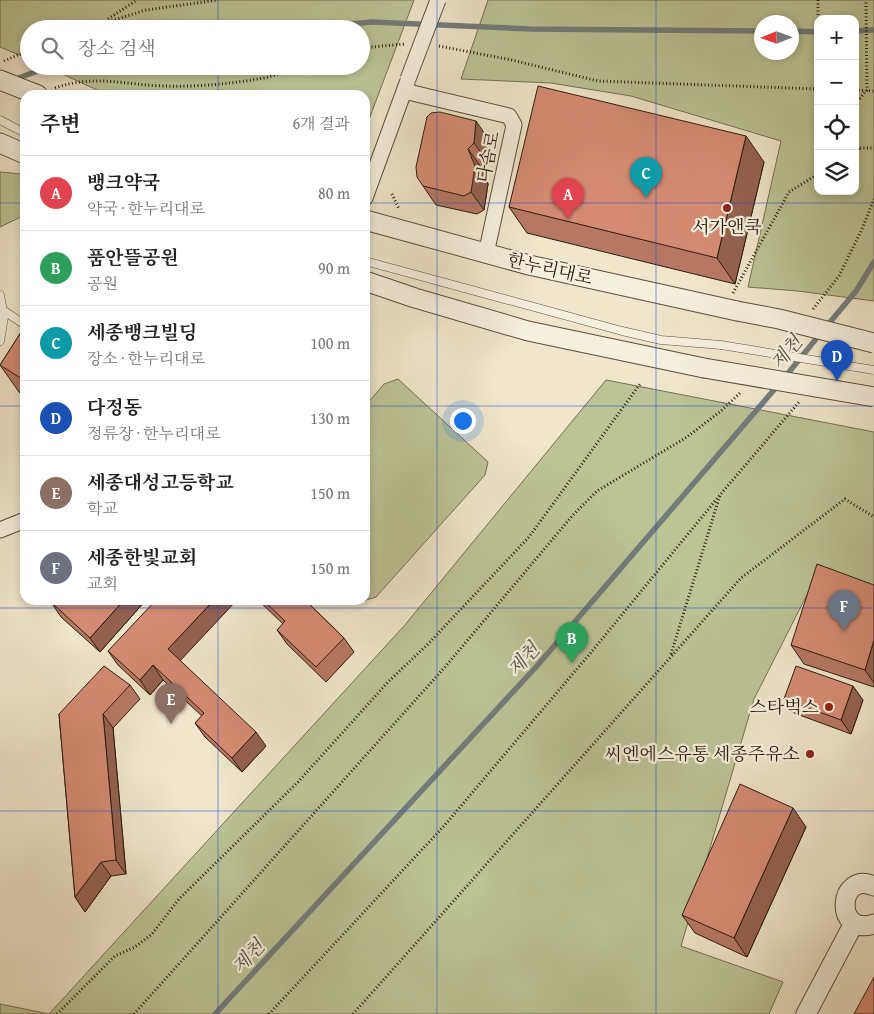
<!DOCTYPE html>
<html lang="ko">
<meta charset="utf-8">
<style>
:root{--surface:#fff;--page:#f6f6f6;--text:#222;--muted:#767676;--line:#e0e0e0;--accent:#8f2418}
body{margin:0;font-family:"Gentium Book Plus","Noto Serif KR",serif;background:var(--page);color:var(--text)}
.controls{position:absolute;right:15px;top:15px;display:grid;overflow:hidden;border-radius:10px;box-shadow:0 2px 8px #0003}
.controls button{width:45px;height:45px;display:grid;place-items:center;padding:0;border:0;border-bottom:1px solid var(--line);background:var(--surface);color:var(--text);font:25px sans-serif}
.compass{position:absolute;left:754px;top:15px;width:45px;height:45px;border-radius:50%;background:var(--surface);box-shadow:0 2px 8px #0003;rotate:269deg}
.you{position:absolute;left:462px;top:420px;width:18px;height:18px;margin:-12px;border:4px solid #fff;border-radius:50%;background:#1a73e8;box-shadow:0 0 0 8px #1a73e833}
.badge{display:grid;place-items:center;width:32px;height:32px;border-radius:50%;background:var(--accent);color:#fff;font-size:16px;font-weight:700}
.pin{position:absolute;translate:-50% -41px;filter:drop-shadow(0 1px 2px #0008)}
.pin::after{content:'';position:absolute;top:26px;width:18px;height:15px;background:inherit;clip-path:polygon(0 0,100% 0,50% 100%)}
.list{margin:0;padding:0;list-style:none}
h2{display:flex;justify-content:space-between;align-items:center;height:65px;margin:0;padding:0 20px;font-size:21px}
h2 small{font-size:16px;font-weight:400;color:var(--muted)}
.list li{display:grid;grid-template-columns:32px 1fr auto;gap:15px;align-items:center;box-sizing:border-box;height:75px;padding:0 20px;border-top:1px solid var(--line)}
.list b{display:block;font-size:19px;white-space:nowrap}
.list p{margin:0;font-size:16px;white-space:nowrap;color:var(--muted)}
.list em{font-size:16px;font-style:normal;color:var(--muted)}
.icon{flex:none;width:28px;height:28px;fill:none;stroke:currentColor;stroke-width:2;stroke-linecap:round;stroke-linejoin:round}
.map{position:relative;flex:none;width:874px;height:1014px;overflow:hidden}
.search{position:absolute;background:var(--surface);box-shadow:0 2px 8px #0003;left:20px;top:20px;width:350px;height:55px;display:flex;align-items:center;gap:12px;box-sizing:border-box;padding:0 18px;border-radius:28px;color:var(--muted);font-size:19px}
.panel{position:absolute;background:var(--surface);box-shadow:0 2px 8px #0003;left:20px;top:90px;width:350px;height:515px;border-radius:15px}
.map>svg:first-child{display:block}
</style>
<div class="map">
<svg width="874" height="1014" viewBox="0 0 874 1014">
<rect width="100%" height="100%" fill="#f0e6cb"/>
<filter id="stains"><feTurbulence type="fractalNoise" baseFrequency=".004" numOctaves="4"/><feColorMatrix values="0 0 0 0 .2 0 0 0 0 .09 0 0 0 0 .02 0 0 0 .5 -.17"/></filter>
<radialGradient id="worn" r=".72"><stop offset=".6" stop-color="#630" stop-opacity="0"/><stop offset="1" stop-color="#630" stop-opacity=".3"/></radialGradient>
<!-- green -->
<path fill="#bcc496" stroke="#747052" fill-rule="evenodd" d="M 0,0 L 414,0 L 365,130 L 365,95 L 108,95 L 45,66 L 361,66 L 361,29 L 29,29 L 29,59 L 0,47 Z
M 488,0 L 874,0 L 874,301 L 798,291 L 748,287 L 781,141 L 631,96 L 551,83 L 461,79 ZM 818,19 L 855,19 L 855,191 L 818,191 ZM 762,22 L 792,22 L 792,52 L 762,52 Z
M 0,172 L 21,174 L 25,178 L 25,215 L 0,227 Z
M 398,379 L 488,462 L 485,475 L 376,597 L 357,603 L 354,600 L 365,600 L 365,406 L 384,384 Z
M 606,380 L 874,432 L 874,592 L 817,575 L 754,699 L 681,946 L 783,982 L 769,1014 L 49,1014 L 404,626 Z
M 0,1004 L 49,1014 L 0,1014 Z"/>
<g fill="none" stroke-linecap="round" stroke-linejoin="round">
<!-- stream -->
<path stroke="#727c7b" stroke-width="5.5" d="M 296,29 L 372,22 L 530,29 L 762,31
M 792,31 L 818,32
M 855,31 L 874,30
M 13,80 L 51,66
M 826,327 L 856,291 L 874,262
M 785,377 L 820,334
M 215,1014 L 536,667 L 779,384"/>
<!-- service casing -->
<g stroke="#5c4e3d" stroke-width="9">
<path id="service" d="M 0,120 L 25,133
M 365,261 L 622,331 L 661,340 L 721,345
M 0,295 L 4,317 L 0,341
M 3,310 L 25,325"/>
</g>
<!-- minor casing -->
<g stroke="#5c4e3d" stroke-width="17">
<path id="minor" d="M 404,91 L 509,116 L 514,125 L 486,254
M 365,198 L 407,83
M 0,530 L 25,520"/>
</g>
<!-- tertiary casing -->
<g stroke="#5c4e3d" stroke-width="21">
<path id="tertiary" d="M 0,80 L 38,95
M 0,143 L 25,154
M 365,220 L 529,265 L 737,311
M 365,281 L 415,298 L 528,331 L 704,368
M 874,886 C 838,870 833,937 874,924
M 806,1014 L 854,923"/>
</g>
<!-- path -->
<path stroke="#2b1c0e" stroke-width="3" stroke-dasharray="1 2.5" stroke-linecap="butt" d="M 818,0 L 818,19
M 108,19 L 137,0
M 85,29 L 146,10 L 218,0
M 439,46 L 512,60 L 598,81 L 818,89
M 361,48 L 405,44
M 4,61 L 29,50
M 55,88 C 94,74 125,85 164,86 C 196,87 231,84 263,78 C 275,76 287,70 299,66
M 855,90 L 874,91
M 855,104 L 867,90 L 866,0
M 855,143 L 860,148 L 874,148
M 855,150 L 860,148
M 392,194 L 399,209
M 733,293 L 789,192 L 818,174
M 813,309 L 839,276 L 862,229 L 874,199
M 671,654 L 720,495 L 799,402
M 57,1014 L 115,956 L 135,947 L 152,934 L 179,899 L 298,782 L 388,682 L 428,644 L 529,537 L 640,384
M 134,1014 L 445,667 L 573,515 L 597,491 L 687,437 L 721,411 L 740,393
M 269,1014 L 444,826 L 593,650 L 720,495
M 353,1014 L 741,578 L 845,499 L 874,517"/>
<!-- service -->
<use href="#service" stroke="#f5efdd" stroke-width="8"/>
<!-- minor -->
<use href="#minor" stroke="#f5efdd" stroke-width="15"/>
<!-- tertiary -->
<use href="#tertiary" stroke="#f5efdd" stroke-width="19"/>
<!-- service-bridge casing -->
<g stroke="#5c4e3d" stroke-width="9" stroke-linecap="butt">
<path id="service-bridge" d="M 721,345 L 874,370"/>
</g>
<!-- minor-bridge casing -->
<g stroke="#5c4e3d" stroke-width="17" stroke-linecap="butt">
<path id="minor-bridge" d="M 408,79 L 438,0"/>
</g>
<!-- tertiary-bridge casing -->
<g stroke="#5c4e3d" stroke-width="21" stroke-linecap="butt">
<path id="tertiary-bridge" d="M 737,311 L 779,319 L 874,343
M 704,368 L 874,397"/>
</g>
<!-- service-bridge -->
<use href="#service-bridge" stroke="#f5efdd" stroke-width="8"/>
<!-- minor-bridge -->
<use href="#minor-bridge" stroke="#f5efdd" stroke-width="15"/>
<!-- tertiary-bridge -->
<use href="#tertiary-bridge" stroke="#f5efdd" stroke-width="19"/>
</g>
<!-- wall -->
<path fill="#b77863" stroke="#2b1c0e" d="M 427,117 L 489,140 L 487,161 L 481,167 L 488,184 L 484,210 L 477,214 L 436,205 L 423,186 Z
M 764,162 L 735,284 L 527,233 L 509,207 Z
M 25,326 L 25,396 L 19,392 L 0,365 Z
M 874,585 L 874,687 L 804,664 L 791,645 Z
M 146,600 L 100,652 L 61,617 L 51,602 Z
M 258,600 L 305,600 L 344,638 L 354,652 L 326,682 L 287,644 L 277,630 L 283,624 Z
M 108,651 L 180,661 L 266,746 L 242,772 L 205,737 L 195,723 L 202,716 L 163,680 L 150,695 L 118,665 Z
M 130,685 L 140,699 L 113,728 L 126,874 L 111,876 L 85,912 L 75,897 L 59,714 Z
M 784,699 L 863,700 L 851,734 L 794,713 Z
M 806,827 L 747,957 L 695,933 L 682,915 Z"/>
<!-- shaded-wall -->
<path fill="#956150" stroke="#2b1c0e" d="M 476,121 L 489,140 L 487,161 L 474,143 Z
M 746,136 L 764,162 L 735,284 L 717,258 Z
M 468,149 L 481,167 L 488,184 L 484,210 L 471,192 Z
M 124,600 L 146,600 L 100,652 L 90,638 Z
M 214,600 L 237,600 L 178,663 L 168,649 Z
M 874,640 L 874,683 L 865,670 Z
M 153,665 L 163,680 L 150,695 L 140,680 Z
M 853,686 L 863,700 L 851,734 L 841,720 Z
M 103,714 L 113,728 L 126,874 L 116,860 Z
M 256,732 L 266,746 L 242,772 L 232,758 Z
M 793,808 L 806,827 L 747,957 L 734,938 Z
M 101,862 L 111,876 L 85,912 L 75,897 Z"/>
<!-- building -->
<path fill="#d58b73" stroke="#2b1c0e" d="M 538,86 L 746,136 L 717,258 L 509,207 Z
M 440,112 L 476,121 L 474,143 L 468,149 L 475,166 L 471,192 L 464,196 L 423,186 L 417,177 L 416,167 L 427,117 L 431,113 Z
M 25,326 L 25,381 L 0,365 Z
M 817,564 L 874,585 L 874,640 L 865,670 L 791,645 Z
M 53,600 L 124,600 L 90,638 L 51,602 Z
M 156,600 L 214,600 L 168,649 L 256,732 L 232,758 L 195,723 L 204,713 L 153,665 L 140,680 L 108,651 Z
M 263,600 L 305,600 L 344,638 L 316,667 L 277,630 L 285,621 Z
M 104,666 L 130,685 L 103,714 L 116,860 L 101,862 L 75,897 L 59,714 Z
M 796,666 L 853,686 L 841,720 L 784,699 Z
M 740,784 L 793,808 L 734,938 L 682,915 Z
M 874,977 L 874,1014 L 854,1014 Z"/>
<!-- grid -->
<path fill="none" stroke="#1d4ed8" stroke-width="1" stroke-opacity="0.55" d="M 218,0 L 218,29M 437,0 L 437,1014M 656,0 L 656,1014M 218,66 L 218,95M 0,203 L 25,203M 365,203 L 874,203M 0,406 L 25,406M 365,406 L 874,406M 218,600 L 218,1014M 0,608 L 874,608M 0,811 L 874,811"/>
<!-- markers -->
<g fill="#8f2418" stroke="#f5efdd" stroke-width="2">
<circle cx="727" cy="208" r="5"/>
<circle cx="829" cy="707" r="5"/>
<circle cx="810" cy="754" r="5"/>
</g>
<g text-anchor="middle" stroke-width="4.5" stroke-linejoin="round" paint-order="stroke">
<!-- street labels -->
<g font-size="18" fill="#2b1c0e" stroke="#f5efdd">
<text transform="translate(488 157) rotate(-78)" y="6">다솜로</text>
<text transform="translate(550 269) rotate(13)" y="6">한누리대로</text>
</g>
<!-- poi labels -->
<g font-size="18" fill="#2b1c0e" stroke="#f5efdd" text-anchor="end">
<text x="727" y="233" text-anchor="middle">서가앤쿡</text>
<text x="819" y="713">스타벅스</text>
<text x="800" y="760">씨엔에스유통 세종주유소</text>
</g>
<!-- water labels -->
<g font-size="19" font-style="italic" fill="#54544d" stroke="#f5efdd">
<text transform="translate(786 352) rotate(-50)" y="7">제천</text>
<text transform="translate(523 659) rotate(-48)" y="7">제천</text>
<text transform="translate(248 956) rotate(-47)" y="7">제천</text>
</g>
</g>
<rect width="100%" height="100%" filter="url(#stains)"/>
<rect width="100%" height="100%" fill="url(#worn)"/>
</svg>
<div class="controls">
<button>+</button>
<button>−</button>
<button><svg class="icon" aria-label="locate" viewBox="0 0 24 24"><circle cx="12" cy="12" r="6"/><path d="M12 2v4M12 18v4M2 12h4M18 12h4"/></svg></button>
<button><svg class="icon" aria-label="layers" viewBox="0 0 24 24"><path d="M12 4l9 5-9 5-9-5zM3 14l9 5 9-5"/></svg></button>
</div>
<svg class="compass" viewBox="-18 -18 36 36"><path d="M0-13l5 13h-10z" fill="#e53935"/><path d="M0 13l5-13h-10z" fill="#767676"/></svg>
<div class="you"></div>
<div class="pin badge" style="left:568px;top:219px;background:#e0444e">A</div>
<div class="pin badge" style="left:572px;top:663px;background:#2e9e5b">B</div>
<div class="pin badge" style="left:646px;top:198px;background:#0f9aa8">C</div>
<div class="pin badge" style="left:837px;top:381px;background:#1a4fb4">D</div>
<div class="pin badge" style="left:171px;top:724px;background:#8d6e63">E</div>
<div class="pin badge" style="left:844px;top:631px;background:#6b7280">F</div>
<div class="search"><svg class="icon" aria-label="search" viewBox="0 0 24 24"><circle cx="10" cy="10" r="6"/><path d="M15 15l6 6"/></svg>장소 검색</div>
<section class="panel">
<h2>주변<small>6개 결과</small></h2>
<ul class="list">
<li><span class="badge" style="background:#e0444e">A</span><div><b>뱅크약국</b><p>약국 · 한누리대로</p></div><em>80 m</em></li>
<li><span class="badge" style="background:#2e9e5b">B</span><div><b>품안뜰공원</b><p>공원</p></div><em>90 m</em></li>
<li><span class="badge" style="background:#0f9aa8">C</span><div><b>세종뱅크빌딩</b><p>장소 · 한누리대로</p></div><em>100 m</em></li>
<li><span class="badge" style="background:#1a4fb4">D</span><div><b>다정동</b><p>정류장 · 한누리대로</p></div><em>130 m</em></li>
<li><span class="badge" style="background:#8d6e63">E</span><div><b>세종대성고등학교</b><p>학교</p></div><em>150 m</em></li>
<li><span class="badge" style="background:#6b7280">F</span><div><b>세종한빛교회</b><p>교회</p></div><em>150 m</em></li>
</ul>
</section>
</div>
